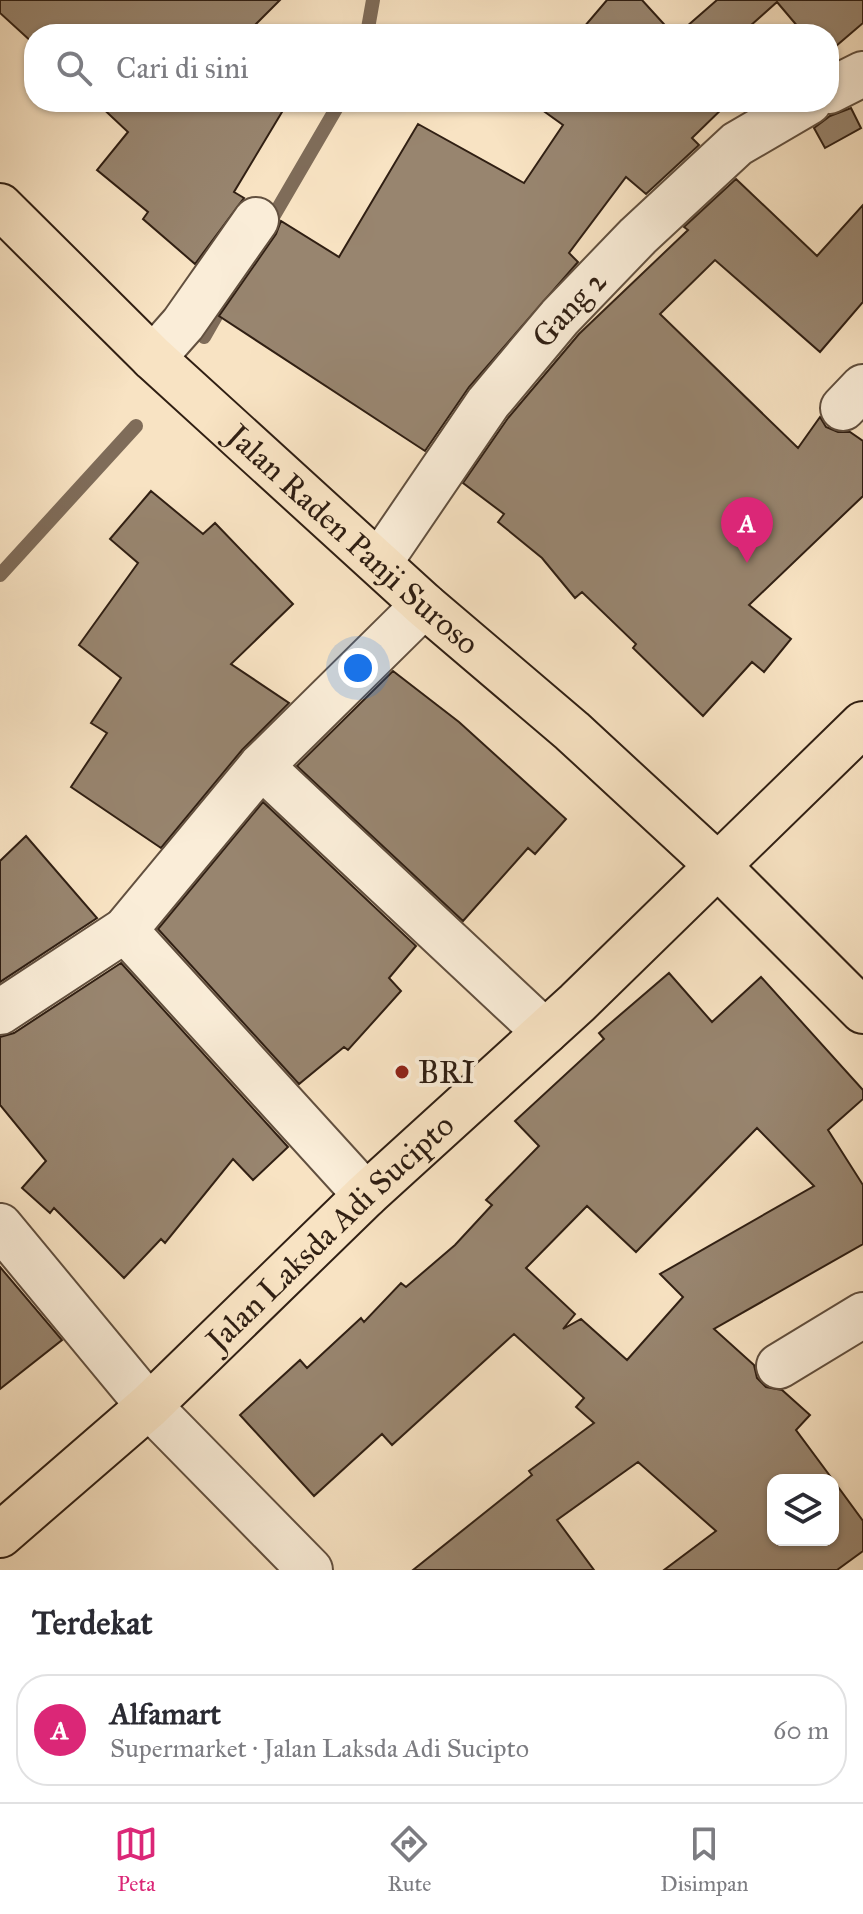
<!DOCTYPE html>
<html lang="id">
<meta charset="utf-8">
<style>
:root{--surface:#fff;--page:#f7f7f7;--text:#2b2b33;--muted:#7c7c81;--line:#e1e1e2;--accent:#db2777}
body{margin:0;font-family:"IM FELL Great Primer",serif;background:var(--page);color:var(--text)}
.controls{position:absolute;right:24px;bottom:24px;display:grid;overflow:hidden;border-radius:16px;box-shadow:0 2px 6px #0004}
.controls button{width:72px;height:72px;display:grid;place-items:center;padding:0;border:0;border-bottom:2px solid var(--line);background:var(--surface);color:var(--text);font:40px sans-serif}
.you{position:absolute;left:358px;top:668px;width:28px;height:28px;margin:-20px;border:6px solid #fff;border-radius:50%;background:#1a73e8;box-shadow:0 0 0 12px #1a73e833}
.badge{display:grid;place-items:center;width:52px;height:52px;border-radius:50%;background:var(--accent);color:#fff;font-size:26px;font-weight:700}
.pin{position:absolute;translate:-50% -66px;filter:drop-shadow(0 2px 4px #0008)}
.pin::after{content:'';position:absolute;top:42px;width:28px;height:24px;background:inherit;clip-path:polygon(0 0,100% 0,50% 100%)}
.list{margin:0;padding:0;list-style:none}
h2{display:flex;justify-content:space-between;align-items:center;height:104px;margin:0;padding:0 32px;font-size:34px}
h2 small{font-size:26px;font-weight:400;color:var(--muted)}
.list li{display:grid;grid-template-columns:52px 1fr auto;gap:24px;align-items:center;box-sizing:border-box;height:112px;margin:0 16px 16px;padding:0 16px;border:2px solid var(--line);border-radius:32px}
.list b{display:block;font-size:30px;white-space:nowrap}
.list p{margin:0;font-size:26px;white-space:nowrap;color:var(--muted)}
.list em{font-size:26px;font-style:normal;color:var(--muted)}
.icon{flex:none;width:44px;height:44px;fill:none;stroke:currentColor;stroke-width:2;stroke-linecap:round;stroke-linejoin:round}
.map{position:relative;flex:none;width:863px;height:1570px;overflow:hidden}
.search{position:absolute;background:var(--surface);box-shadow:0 2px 6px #0004;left:24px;right:24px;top:24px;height:88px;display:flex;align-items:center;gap:20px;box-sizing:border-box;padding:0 28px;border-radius:32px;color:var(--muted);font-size:30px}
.sheet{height:232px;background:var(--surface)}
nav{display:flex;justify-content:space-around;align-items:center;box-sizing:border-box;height:112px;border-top:2px solid var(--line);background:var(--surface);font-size:22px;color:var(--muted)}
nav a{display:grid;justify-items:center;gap:4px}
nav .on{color:var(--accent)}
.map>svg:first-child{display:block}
</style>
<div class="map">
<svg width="863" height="1570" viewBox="0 0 863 1570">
<rect width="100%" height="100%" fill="#f8e3c3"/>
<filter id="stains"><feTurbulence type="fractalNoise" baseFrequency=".0025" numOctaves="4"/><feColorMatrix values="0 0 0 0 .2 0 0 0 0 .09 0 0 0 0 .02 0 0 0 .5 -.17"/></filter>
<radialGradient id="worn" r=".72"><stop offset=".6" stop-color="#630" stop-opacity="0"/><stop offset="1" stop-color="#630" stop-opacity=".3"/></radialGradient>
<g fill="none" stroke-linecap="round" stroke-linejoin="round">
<!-- stream -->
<path stroke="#7f6c59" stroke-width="14" d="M 367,34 L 373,0
M 266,229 L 340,102
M 204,337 L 228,295
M 0,575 L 136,426"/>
</g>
<!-- building -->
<path fill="#98856f" stroke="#301f13" stroke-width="2" fill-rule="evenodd" d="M 0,0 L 280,0 L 246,34 L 34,34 L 34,44 L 0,13 Z
M 607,0 L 642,0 L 673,34 L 578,34 Z
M 717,0 L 863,0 L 863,23 L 829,52 L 829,34 L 804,34 L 777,2 L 741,34 L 678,34 Z
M 96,102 L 288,102 L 234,192 L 244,198 L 195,264 L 143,219 L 148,212 L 97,170 L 128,132 Z
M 531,102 L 729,102 L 692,138 L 699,145 L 646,194 L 626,177 L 569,253 L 578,262 L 469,387 L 425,451 L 219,316 L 276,234 L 281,221 L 339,257 L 418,124 L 524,183 L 563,125 Z
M 851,108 L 861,128 L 825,148 L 814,128 L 830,116 Z
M 736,179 L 817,256 L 863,205 L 863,302 L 820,352 L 715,260 L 660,314 L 798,448 L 820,417 L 826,427 L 838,432 L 850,432 L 863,441 L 863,496 L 749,605 L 791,639 L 764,672 L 752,662 L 703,716 L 633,648 L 636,644 L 582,592 L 575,598 L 542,558 L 498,522 L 504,514 L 463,483 L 508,418 L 579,334 L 688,230 L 684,227 Z
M 151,491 L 203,534 L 215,523 L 293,604 L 231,664 L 289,703 L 242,750 L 161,848 L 71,787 L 107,733 L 91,723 L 121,678 L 79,645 L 138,563 L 110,539 Z
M 393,671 L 459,722 L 566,819 L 535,854 L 528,848 L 463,921 L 297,766 Z
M 263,802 L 416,946 L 389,978 L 401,991 L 348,1050 L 344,1047 L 299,1084 L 158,929 Z
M 26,836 L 97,918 L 0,982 L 0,861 Z
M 121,963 L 288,1147 L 253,1180 L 233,1159 L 165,1243 L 161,1239 L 124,1278 L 54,1208 L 50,1213 L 22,1188 L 46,1161 L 0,1105 L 0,1037 L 14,1033 Z
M 669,973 L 712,1022 L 761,977 L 863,1090 L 863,1099 L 828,1130 L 863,1185 L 863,1244 L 714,1329 L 754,1365 L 757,1378 L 766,1387 L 782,1390 L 810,1415 L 796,1430 L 833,1480 L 773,1480 L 773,1540 L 833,1540 L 833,1480 L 863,1521 L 863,1551 L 837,1570 L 664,1570 L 716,1531 L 638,1462 L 557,1520 L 594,1570 L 413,1570 L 532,1475 L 529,1471 L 594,1423 L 576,1407 L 584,1398 L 514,1334 L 392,1445 L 382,1434 L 314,1496 L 240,1415 L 300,1360 L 307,1368 L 361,1318 L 364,1322 L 401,1283 L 406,1287 L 455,1245 L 492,1205 L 486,1200 L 539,1146 L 515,1121 L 604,1039 L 599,1033 ZM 757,1128 L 814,1186 L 660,1274 L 683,1297 L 627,1360 L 581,1319 L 563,1329 L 575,1314 L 526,1268 L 587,1206 L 636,1252 Z
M 0,1267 L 62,1340 L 0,1389 Z"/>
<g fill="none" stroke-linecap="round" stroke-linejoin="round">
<!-- minor casing -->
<g stroke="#62503f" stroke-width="48">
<g id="minor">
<path d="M 829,91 L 863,74"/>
<path d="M 153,358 L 183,324 L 256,220"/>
<path d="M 843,408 L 863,387"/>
<path id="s1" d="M 379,563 L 488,403 L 560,317 L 638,236 L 737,144 L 809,102"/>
<path d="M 261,766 L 545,1032"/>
<path d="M 125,930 L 366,1195"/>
<path d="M 0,1012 L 125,930 L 261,766 L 424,605"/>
<path d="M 0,1226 L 149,1406 L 310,1570"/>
<path d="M 779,1366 L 863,1315"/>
</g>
</g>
<!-- major casing -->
<g stroke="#301f13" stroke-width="48">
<g id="major">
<path id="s2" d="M 0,1535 L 149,1406 L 366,1195 L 577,1003 L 863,724"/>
</g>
</g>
<!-- highway casing -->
<g stroke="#301f13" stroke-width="48">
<g id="highway">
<path id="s3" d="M 0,206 L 153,358 L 424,605 L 572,731 L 716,864 L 863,1011"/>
</g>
</g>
<!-- minor -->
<use href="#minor" stroke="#faedd8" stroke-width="44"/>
<!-- major -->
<use href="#major" stroke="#f8e3c3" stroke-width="44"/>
<!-- highway -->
<use href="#highway" stroke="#f8e3c3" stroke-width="44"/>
</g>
<!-- markers -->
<circle fill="#8f2418" stroke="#faedd8" stroke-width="3" cx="402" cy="1072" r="8"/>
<g text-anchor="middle" stroke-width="8" stroke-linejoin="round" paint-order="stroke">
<!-- street labels -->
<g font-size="32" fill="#301f13" stroke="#faedd8">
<text dy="11" stroke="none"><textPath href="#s1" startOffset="318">Gang 2</textPath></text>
<text dy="11" stroke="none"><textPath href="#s3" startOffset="486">Jalan Raden Panji Suroso</textPath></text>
<text dy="11" stroke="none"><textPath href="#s2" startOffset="448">Jalan Laksda Adi Sucipto</textPath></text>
</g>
<!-- poi labels -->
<g font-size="32" fill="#301f13" stroke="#faedd8" text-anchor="start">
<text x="418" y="1083">BRI</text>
</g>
</g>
<rect width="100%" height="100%" filter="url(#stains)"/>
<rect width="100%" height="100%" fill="url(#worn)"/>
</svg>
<div class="controls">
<button><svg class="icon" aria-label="layers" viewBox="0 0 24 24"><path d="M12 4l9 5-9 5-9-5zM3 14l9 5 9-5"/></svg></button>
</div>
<div class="you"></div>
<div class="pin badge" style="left:747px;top:563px">A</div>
<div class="search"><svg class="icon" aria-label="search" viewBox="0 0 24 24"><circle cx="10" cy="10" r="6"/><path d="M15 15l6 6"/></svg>Cari di sini</div>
</div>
<section class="sheet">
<h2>Terdekat<small></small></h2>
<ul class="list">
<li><span class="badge">A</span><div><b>Alfamart</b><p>Supermarket · Jalan Laksda Adi Sucipto</p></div><em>60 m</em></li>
</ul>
</section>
<nav>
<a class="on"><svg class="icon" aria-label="map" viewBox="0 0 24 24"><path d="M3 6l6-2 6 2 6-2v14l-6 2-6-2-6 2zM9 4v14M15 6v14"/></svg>Peta</a>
<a><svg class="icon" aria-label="directions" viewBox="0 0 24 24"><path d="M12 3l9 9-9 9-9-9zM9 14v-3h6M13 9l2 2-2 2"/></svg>Rute</a>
<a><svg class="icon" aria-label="saved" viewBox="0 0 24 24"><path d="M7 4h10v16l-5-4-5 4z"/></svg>Disimpan</a>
</nav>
